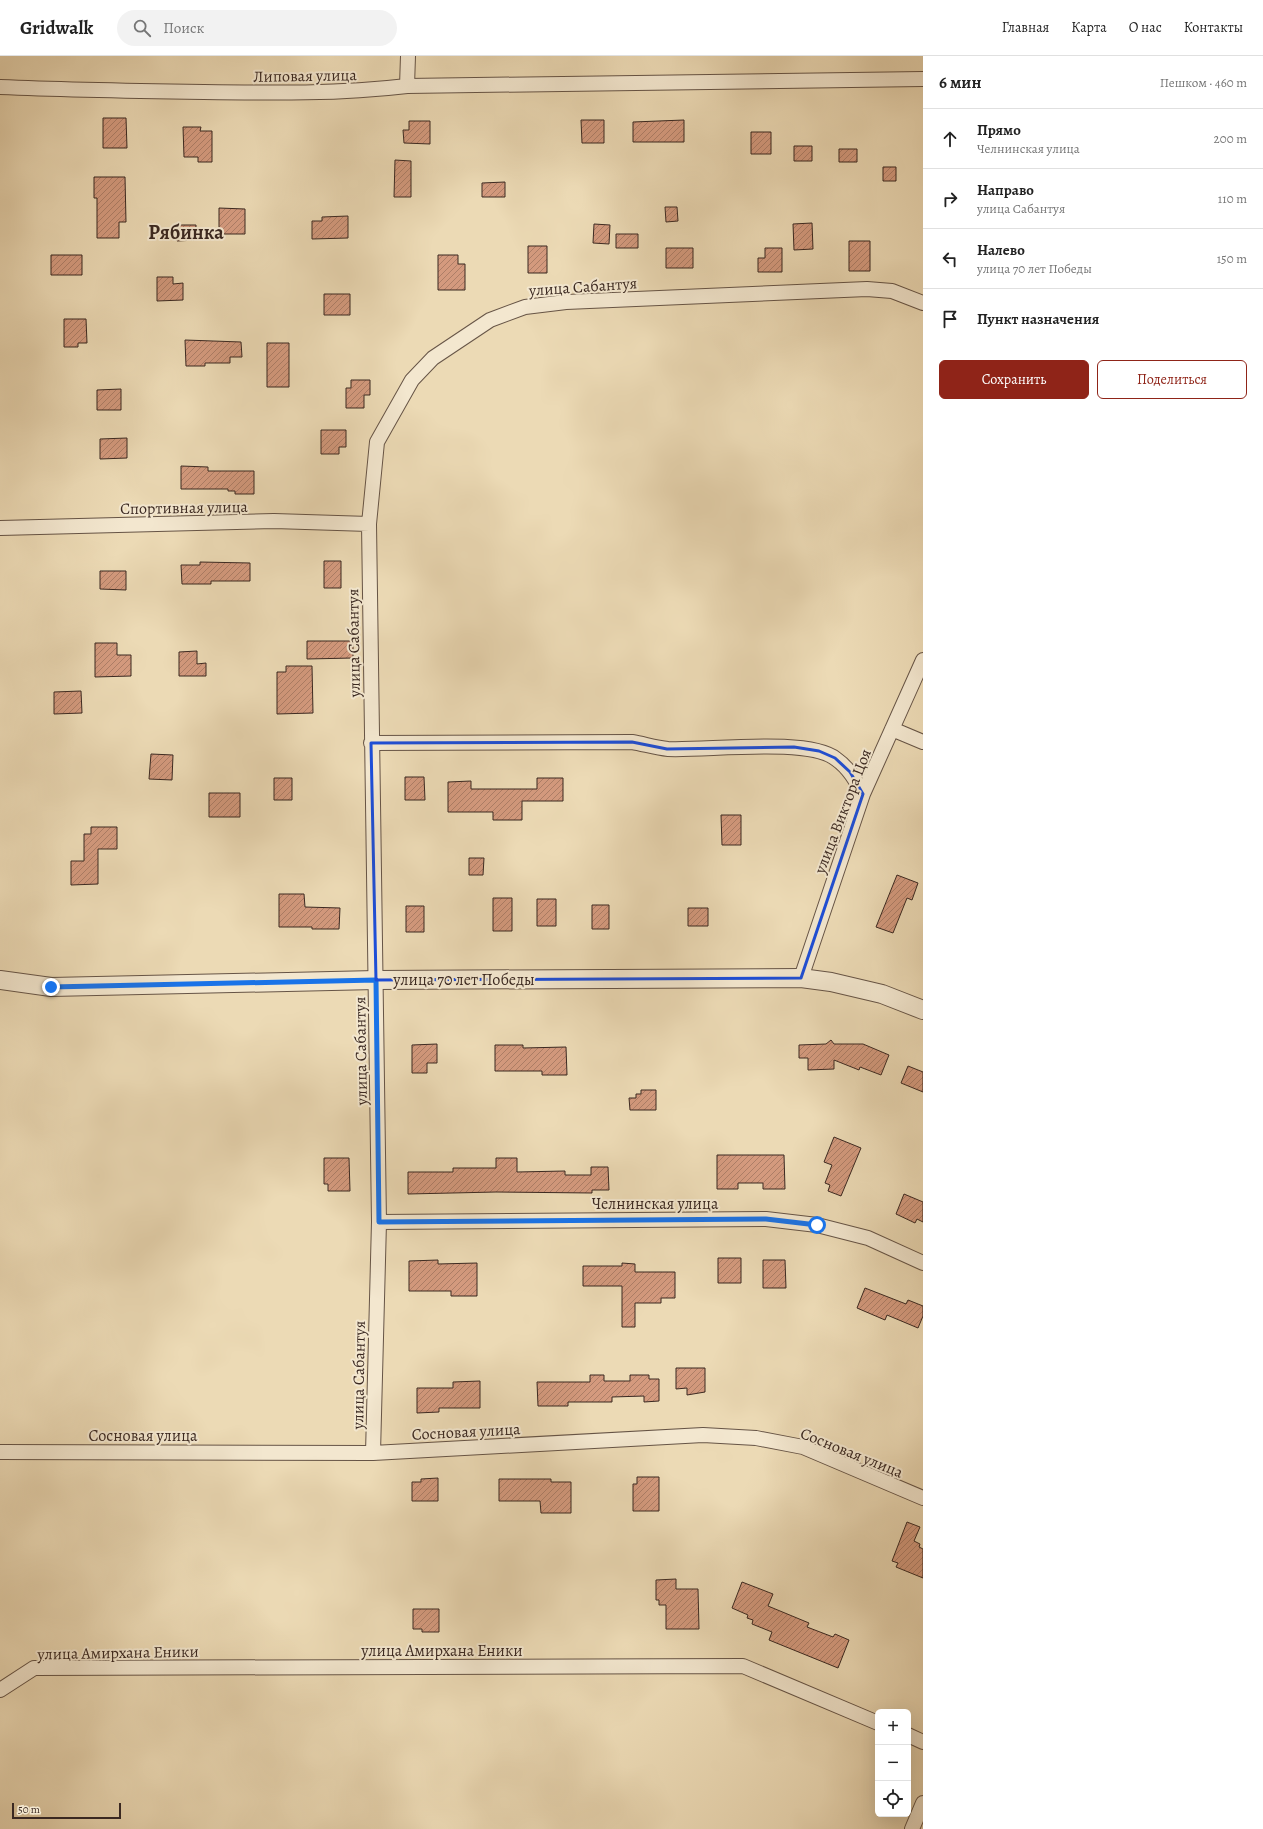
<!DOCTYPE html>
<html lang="ru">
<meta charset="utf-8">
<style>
:root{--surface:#fff;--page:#f2f2f2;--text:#222;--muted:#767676;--line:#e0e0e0;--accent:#8f2418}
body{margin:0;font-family:Alegreya,serif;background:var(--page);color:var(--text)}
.controls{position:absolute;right:12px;bottom:12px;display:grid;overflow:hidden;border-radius:6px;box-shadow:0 4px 16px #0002}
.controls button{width:36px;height:36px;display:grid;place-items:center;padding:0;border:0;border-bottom:1px solid var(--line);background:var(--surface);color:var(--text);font:20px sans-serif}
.scale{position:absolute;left:12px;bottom:10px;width:109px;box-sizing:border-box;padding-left:4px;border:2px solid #3a2821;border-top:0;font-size:11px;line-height:14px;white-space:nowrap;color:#3a2821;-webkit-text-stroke:3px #f3e7cf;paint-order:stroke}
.stop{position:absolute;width:12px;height:12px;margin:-9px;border:3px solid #1a73e8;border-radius:50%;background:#fff}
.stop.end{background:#1a73e8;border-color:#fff;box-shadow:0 1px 4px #0008}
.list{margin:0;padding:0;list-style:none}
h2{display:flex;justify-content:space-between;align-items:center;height:52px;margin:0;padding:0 16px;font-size:17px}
h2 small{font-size:13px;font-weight:400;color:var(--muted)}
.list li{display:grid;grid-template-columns:26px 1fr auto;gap:12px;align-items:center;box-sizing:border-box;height:60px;padding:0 16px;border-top:1px solid var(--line)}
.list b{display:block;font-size:15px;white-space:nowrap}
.list p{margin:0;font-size:13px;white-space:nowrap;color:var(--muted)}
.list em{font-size:13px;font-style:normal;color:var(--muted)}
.actions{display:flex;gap:8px;padding:12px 16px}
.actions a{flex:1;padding:9px 0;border:1px solid var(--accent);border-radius:6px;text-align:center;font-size:14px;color:var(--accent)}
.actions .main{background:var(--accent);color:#fff}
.icon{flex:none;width:22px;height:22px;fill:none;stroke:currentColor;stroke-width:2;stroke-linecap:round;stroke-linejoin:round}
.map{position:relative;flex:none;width:923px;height:1773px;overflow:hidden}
header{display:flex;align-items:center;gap:24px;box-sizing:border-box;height:56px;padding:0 20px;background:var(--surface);border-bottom:1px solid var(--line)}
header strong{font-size:19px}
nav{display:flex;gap:22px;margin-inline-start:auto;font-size:14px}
.search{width:280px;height:36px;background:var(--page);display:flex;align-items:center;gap:10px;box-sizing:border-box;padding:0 14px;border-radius:22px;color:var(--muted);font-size:15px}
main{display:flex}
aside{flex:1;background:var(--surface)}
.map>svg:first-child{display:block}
</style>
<header>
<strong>Gridwalk</strong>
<div class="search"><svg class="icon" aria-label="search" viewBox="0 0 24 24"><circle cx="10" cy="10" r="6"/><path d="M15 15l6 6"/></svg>Поиск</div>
<nav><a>Главная</a><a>Карта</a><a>О нас</a><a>Контакты</a></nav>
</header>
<main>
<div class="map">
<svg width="923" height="1773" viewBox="0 0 923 1773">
<defs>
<pattern id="building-hatch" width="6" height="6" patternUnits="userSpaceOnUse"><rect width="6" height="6" fill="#d49a7e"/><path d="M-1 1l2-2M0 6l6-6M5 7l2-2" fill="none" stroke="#ad7e67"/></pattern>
</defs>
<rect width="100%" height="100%" fill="#ecdab5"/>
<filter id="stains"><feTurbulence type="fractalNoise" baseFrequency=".005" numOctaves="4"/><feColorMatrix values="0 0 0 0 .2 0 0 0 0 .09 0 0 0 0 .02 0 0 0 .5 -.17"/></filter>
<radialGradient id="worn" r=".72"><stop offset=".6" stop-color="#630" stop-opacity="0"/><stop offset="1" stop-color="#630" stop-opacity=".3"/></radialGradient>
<!-- building -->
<path fill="url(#building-hatch)" stroke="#3a2821" d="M 103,62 L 126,62 L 127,92 L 103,92 Z
M 581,64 L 604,64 L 604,87 L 582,87 Z
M 684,64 L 684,86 L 633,86 L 633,66 Z
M 409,65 L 430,65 L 430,88 L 404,87 L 403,74 L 409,74 Z
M 183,71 L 201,71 L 200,75 L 212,75 L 212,106 L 198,106 L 198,101 L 184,101 Z
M 751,76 L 771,76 L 771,98 L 751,98 Z
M 794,90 L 812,90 L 812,105 L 794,105 Z
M 839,93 L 857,93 L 857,106 L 839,106 Z
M 395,104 L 411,105 L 411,141 L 394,141 Z
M 883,111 L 896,111 L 896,125 L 883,125 Z
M 94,121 L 125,121 L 126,166 L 119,166 L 119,182 L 97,182 L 97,142 L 94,142 Z
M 505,126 L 505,141 L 482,141 L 482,127 Z
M 665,151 L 677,151 L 678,165 L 666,166 Z
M 219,152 L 245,153 L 245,178 L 219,178 Z
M 348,160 L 348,182 L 312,183 L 312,165 L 322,165 L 322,161 Z
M 812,167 L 813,193 L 794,194 L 793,168 Z
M 594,168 L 610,169 L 609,188 L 593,187 Z
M 177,169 L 196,169 L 196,184 L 177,185 Z
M 616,178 L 638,178 L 638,192 L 616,192 Z
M 849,185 L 870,185 L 870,215 L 849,215 Z
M 528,190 L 547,190 L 547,217 L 528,217 Z
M 666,192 L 693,192 L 693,212 L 666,212 Z
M 765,192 L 782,192 L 782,216 L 758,216 L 758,202 L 765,202 Z
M 51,199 L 82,199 L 82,219 L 51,219 Z
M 438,199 L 458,199 L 458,208 L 465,208 L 465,234 L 438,234 Z
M 157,221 L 173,221 L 173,228 L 183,227 L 183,244 L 157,245 Z
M 324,238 L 350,238 L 350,259 L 324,259 Z
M 64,263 L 86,263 L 87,287 L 78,287 L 78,291 L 64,291 Z
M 185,284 L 241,286 L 242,301 L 230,301 L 230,307 L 205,307 L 205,310 L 186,310 Z
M 267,287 L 289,287 L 289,331 L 267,331 Z
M 351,324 L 370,324 L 370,339 L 364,339 L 364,352 L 346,352 L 346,332 L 351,332 Z
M 121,333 L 121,354 L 97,354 L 97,334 Z
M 321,374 L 346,374 L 346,391 L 339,391 L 339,398 L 321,398 Z
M 127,382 L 127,402 L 100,403 L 100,383 Z
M 181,410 L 208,411 L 208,415 L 254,415 L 254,438 L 235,438 L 235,435 L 228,435 L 228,433 L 181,433 Z
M 324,505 L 341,505 L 341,532 L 324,532 Z
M 200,506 L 250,507 L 250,525 L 211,525 L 211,528 L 182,528 L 181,509 L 200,509 Z
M 100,515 L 126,515 L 126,534 L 100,533 Z
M 307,585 L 353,585 L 353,602 L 307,603 Z
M 95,587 L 117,587 L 117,599 L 131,599 L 131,620 L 95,621 Z
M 197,595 L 197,608 L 206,607 L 206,620 L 179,620 L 179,596 Z
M 286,610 L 312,610 L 313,657 L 277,658 L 277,616 L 286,616 Z
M 81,635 L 82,657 L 54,658 L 54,636 Z
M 151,698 L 173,699 L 172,724 L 149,723 Z
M 405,721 L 424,721 L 425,744 L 405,744 Z
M 274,722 L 292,722 L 292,744 L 274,744 Z
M 537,722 L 563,722 L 563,745 L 522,745 L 522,764 L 493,764 L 493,756 L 448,756 L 448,726 L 471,725 L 471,733 L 537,733 Z
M 209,737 L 240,737 L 240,761 L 209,761 Z
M 721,759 L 741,759 L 741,789 L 722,789 Z
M 91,771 L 117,771 L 117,793 L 98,793 L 98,828 L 71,829 L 71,805 L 84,805 L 84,778 L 91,778 Z
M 469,802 L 484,802 L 483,819 L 469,819 Z
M 897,819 L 918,827 L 912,844 L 907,842 L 893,877 L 876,871 Z
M 279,838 L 304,838 L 305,851 L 340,852 L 339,873 L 312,873 L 312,871 L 279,871 Z
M 493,842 L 512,842 L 512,875 L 493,875 Z
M 537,843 L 556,843 L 556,870 L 537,870 Z
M 592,849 L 609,849 L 609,873 L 592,873 Z
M 406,850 L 424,850 L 424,876 L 406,876 Z
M 688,852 L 708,852 L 708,870 L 688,870 Z
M 831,984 L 834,988 L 863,988 L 889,999 L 881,1019 L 860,1011 L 859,1014 L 834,1004 L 834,1013 L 808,1014 L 808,1002 L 799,1002 L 799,989 L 826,988 Z
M 437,988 L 437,1007 L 427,1007 L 427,1017 L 412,1017 L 412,989 Z
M 495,989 L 523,989 L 523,992 L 566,991 L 567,1019 L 542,1019 L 542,1015 L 495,1015 Z
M 908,1010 L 923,1016 L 923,1036 L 901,1027 Z
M 641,1034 L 656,1034 L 656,1054 L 630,1054 L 629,1042 L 636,1042 L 636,1038 L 641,1038 Z
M 834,1081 L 861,1092 L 841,1140 L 828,1135 L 830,1129 L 825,1127 L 832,1109 L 824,1106 Z
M 717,1099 L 784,1099 L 785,1133 L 763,1133 L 763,1127 L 738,1127 L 738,1133 L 717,1133 Z
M 324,1102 L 349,1102 L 350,1135 L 328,1135 L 328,1128 L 324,1128 Z
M 496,1102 L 517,1102 L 517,1116 L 565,1115 L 565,1119 L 591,1119 L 591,1111 L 608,1111 L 609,1134 L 592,1134 L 592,1137 L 496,1136 L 408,1138 L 408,1116 L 453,1116 L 453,1112 L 496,1112 Z
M 904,1138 L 923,1146 L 923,1166 L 917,1163 L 915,1167 L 896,1158 Z
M 718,1202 L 741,1202 L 741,1227 L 718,1227 Z
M 438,1204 L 438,1208 L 477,1207 L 477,1240 L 451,1240 L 451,1235 L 409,1235 L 409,1205 Z
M 763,1204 L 785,1204 L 786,1232 L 763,1232 Z
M 622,1207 L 635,1208 L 635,1216 L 675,1216 L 675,1242 L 661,1242 L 661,1247 L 635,1247 L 635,1271 L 622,1271 L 622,1230 L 583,1230 L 583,1210 L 622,1210 Z
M 865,1232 L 906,1248 L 908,1244 L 923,1250 L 923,1260 L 918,1272 L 887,1259 L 885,1264 L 857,1252 Z
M 676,1312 L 705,1312 L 705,1336 L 687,1339 L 687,1332 L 676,1333 Z
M 590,1319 L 604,1319 L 604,1325 L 630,1325 L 630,1319 L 649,1319 L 649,1323 L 659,1323 L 659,1345 L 644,1346 L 644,1340 L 612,1341 L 612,1346 L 568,1346 L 568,1350 L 538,1350 L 537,1326 L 590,1326 Z
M 480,1325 L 480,1352 L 439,1352 L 439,1356 L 417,1357 L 417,1332 L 453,1332 L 453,1326 Z
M 637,1421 L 659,1421 L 659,1455 L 633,1455 L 633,1428 L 637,1428 Z
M 438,1422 L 438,1445 L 412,1445 L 412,1426 L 421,1426 L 421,1423 Z
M 499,1423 L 551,1423 L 551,1426 L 571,1426 L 571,1457 L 541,1457 L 540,1445 L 499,1445 Z
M 907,1466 L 920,1471 L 914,1485 L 920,1488 L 919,1491 L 923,1493 L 923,1522 L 896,1511 L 898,1507 L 892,1505 Z
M 676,1523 L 676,1533 L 698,1533 L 699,1573 L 666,1573 L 666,1549 L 659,1549 L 659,1544 L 656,1544 L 656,1524 Z
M 742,1526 L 773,1538 L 768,1550 L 809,1567 L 807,1571 L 833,1581 L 835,1578 L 849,1584 L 838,1612 L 769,1584 L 772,1576 L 752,1568 L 753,1564 L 747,1562 L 748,1559 L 732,1552 Z
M 413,1553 L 439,1553 L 439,1576 L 422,1576 L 422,1573 L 413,1573 Z"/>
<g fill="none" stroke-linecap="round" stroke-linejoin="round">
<!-- minor casing -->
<g stroke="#665446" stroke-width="16">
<path id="minor" d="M 407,30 L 408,0
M 0,31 C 68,34 136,35 204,36 C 272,37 340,38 407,30 L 923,23
M 0,472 L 274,465 L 369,468
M 892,673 L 923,686
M 371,687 L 632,686 C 644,688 656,692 668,693 C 706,695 808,681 836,703 C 849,712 856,725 863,738
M 801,922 L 863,738 L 923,604
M 379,1166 L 766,1163 L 817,1169 L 868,1182 L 923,1207
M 0,1396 L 373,1397 L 703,1379 L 756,1382 L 803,1391 L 923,1442
M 373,1397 L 379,1166 L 369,468 L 377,386 L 412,324 L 433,302 L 490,264 L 525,251 L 566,246 L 867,233 L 892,235 L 923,247
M 0,1634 L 34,1612 L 743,1610 L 878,1667
M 908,1679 L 923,1686
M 912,1773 L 923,1747"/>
</g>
<!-- tertiary casing -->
<g stroke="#665446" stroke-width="20">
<path id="tertiary" d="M 0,924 L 51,931 L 376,924 L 801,922 L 831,926 L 882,938 L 923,954"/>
</g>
<!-- minor -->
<use href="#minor" stroke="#f3e7cf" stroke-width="14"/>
<!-- tertiary -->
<use href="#tertiary" stroke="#f3e7cf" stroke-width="18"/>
</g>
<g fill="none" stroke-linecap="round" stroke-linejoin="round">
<!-- route -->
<path stroke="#1a73e8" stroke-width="5" d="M 51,931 L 376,924 L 379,1166 L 766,1163 L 817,1169"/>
</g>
<!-- marked area -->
<path fill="none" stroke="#1d4ed8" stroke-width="3" stroke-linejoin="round" d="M 632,686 L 667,693 L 794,691 L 819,695 L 835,702 L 850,716 L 863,738 L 801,922 L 376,924 L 371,687 Z"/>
<g text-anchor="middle" stroke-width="4" stroke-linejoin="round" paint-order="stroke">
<!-- street labels -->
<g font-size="16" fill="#3a2821" stroke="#f3e7cf">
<text transform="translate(305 19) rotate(-1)" y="6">Липовая улица</text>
<text transform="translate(583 230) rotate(-4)" y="6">улица Сабантуя</text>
<text transform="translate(184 451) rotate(-1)" y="6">Спортивная улица</text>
<text transform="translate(353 587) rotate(-91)" y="6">улица Сабантуя</text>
<text transform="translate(842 755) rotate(-69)" y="6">улица Виктора Цоя</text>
<text x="464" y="929">улица 70 лет Победы</text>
<text transform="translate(360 995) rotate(-91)" y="6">улица Сабантуя</text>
<text x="655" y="1153">Челнинская улица</text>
<text transform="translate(358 1319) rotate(-89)" y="6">улица Сабантуя</text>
<text transform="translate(466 1375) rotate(-3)" y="6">Сосновая улица</text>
<text x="143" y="1385">Сосновая улица</text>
<text transform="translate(852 1396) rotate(22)" y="6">Сосновая улица</text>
<text x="442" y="1600">улица Амирхана Еники</text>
<text transform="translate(118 1596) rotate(-1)" y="6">улица Амирхана Еники</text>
</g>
<!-- district labels -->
<g font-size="20" font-weight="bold" fill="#3a2821" stroke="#f3e7cf">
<text x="186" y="183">Рябинка</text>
</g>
</g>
<rect width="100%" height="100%" filter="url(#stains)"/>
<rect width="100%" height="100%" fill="url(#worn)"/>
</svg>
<div class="controls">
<button>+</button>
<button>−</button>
<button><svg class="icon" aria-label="locate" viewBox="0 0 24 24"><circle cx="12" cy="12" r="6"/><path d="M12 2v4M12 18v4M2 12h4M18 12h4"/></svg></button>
</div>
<div class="scale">50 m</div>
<div class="stop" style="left:817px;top:1169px"></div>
<div class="stop end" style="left:51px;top:931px"></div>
</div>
<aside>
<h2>6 мин<small>Пешком · 460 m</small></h2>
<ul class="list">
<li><svg class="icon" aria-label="ahead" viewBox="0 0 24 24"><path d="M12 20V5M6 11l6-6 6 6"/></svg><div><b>Прямо</b><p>Челнинская улица</p></div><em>200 m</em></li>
<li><svg class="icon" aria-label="right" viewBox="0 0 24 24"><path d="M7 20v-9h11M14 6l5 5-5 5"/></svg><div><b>Направо</b><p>улица Сабантуя</p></div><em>110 m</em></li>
<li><svg class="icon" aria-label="left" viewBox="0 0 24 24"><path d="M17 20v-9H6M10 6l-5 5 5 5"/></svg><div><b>Налево</b><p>улица 70 лет Победы</p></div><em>150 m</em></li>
<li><svg class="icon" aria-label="arrive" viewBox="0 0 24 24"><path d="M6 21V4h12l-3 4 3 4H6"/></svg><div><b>Пункт назначения</b></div></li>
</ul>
<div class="actions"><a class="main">Сохранить</a><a>Поделиться</a></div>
</aside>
</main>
